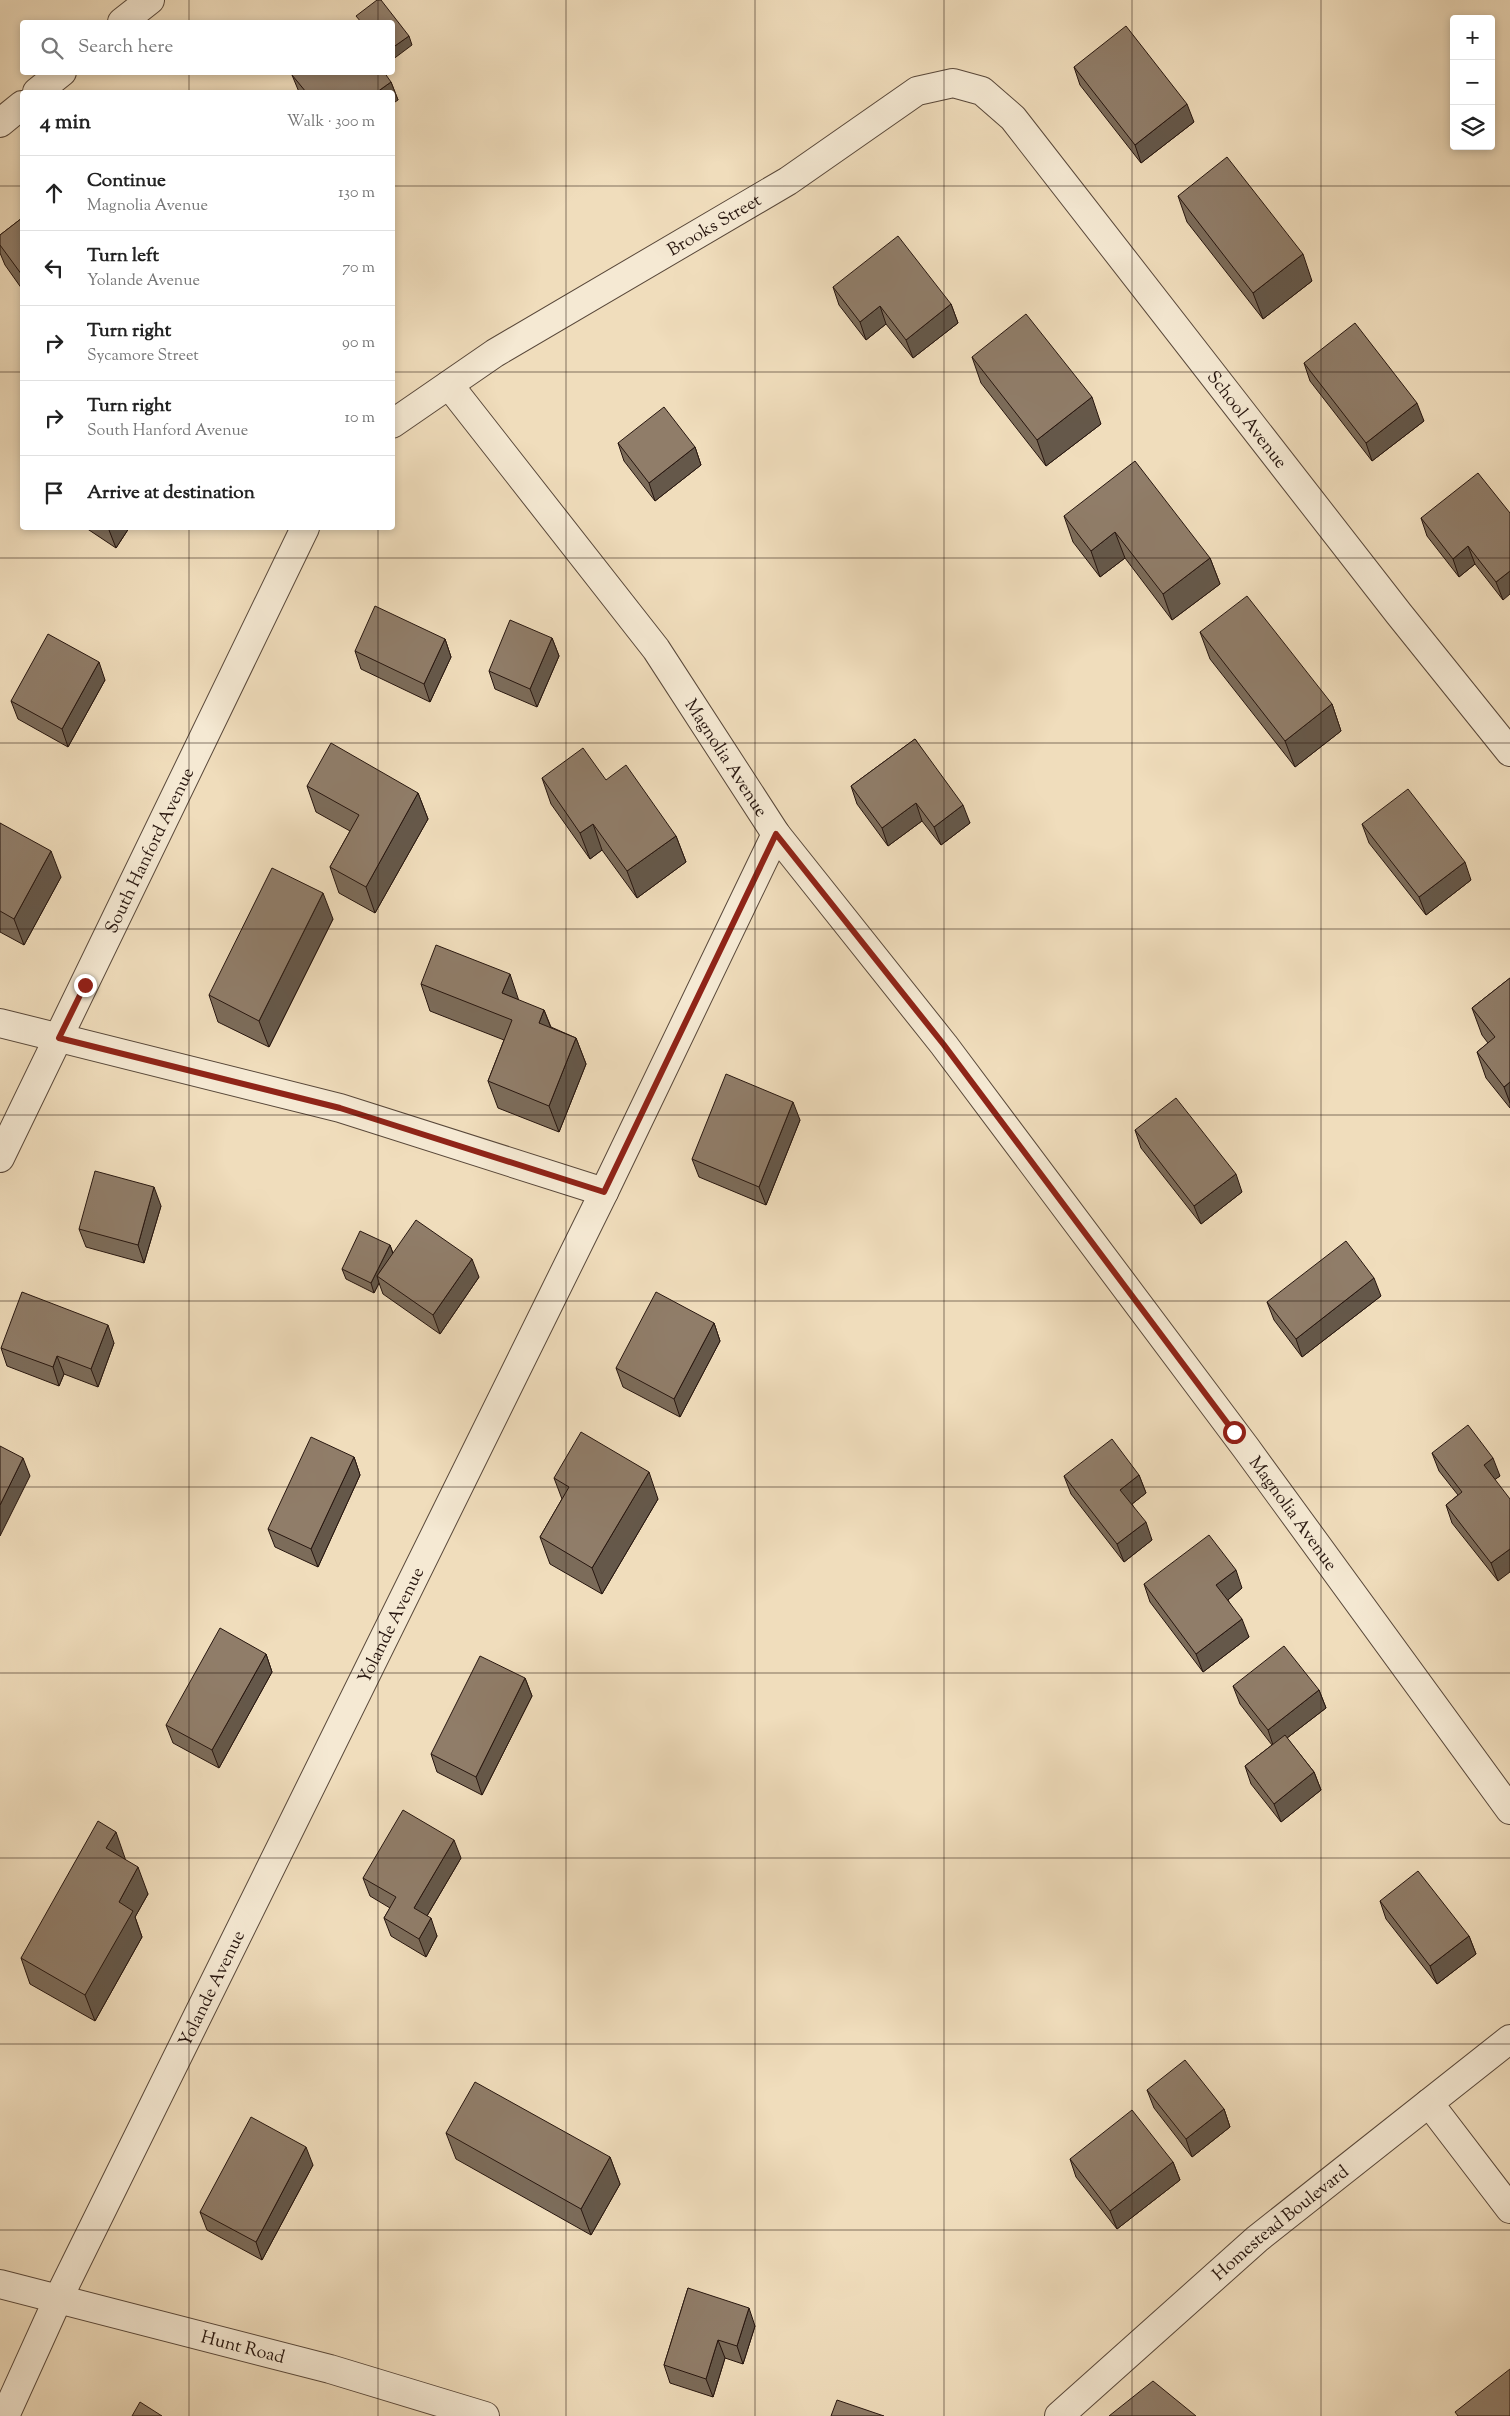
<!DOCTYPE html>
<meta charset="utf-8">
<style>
:root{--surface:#fff;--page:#f6f6f6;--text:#222;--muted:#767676;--line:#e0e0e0}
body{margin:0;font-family:"Sorts Mill Goudy",serif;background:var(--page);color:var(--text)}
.controls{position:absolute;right:15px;top:15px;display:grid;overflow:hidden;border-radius:5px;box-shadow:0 2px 8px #0003}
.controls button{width:45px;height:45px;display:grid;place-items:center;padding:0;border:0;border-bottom:1px solid var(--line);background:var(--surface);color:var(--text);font:25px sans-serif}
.stop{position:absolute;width:15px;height:15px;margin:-11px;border:4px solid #8f2418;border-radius:50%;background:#fff}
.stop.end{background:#8f2418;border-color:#fff;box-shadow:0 1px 5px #0008}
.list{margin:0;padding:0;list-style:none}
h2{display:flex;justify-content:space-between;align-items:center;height:65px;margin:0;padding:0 20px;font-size:21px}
h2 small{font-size:16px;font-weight:400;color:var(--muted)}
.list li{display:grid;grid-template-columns:32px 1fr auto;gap:15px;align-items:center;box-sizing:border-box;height:75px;padding:0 20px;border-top:1px solid var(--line)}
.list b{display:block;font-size:19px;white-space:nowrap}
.list p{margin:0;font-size:16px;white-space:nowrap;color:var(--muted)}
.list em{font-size:16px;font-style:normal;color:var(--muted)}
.icon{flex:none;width:28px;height:28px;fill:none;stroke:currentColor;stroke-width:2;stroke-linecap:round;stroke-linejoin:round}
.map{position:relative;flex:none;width:1510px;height:2416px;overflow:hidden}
.search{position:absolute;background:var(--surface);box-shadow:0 2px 8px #0003;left:20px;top:20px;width:375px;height:55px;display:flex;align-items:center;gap:12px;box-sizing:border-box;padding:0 18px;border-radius:5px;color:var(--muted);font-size:19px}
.panel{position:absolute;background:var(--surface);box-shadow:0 2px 8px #0003;left:20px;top:90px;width:375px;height:440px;border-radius:5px}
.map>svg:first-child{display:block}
</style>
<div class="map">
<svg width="1510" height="2416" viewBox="0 0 1510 2416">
<rect width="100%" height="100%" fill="#f0ddbc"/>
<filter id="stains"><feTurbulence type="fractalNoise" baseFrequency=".004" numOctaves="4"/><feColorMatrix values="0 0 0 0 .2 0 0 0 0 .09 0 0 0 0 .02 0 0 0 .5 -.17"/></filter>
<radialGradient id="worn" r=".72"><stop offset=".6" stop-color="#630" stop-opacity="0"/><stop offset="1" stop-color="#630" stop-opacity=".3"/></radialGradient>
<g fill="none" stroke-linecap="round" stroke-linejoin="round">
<!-- minor casing -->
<g stroke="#59483a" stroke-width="30">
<g id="minor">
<path d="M 122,22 L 150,0"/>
<path d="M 37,92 L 62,72"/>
<path d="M 0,123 L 22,105"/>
<path id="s1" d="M 449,385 L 656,649 L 776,834 L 944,1045 L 1246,1448 L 1510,1810"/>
<path id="s2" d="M 392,424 L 495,353 L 788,181 L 917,91 L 953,83 L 982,91 L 1013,118 L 1399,614 L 1510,752"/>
<path d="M 0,1023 L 340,1108 L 604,1192"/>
<path id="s3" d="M 0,1158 L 305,528"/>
<path d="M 1429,2103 L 1510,2209"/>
<path id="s4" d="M 0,2284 L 330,2369 L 485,2416"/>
<path id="s5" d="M 5,2416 L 58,2299 L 604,1192 L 776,834"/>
<path id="s6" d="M 1059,2416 L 1257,2239 L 1510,2039"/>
</g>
</g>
<!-- minor -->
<use href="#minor" stroke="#f5e9d3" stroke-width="28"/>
</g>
<!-- wall -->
<path fill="#7c6c5a" stroke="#27160f" d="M 1074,67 L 1194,122 L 1141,163 L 1080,85 Z
M 292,75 L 391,82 L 398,100 L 392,92 L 299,92 Z
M 1178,196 L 1312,281 L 1263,319 L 1187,222 Z
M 22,218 L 22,289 L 5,265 L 0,253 L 0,235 Z
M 833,287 L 951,304 L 958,323 L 913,358 L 886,324 L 866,340 L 839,305 Z
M 972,357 L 1101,424 L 1046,466 L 981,383 Z
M 1304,363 L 1424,421 L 1372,461 L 1310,381 Z
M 618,443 L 695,447 L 701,465 L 655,501 L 624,461 Z
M 1510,513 L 1503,600 L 1475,564 L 1459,577 L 1427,536 L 1421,518 Z
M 1064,516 L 1210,558 L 1220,584 L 1172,620 L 1125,558 L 1100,577 L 1073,542 Z
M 86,528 L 129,528 L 116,548 Z
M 1200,632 L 1332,704 L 1341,731 L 1295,767 L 1210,659 Z
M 552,638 L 559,656 L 537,707 L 495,689 L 489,671 Z
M 445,639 L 451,657 L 430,702 L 361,669 L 355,651 Z
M 105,680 L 68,747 L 18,719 L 11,701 Z
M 915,739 L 970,823 L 941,845 L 922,821 L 888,846 L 857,804 L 851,786 Z
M 542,778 L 606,780 L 676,836 L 686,862 L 637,898 L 602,850 L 590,859 L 551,804 Z
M 307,786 L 418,793 L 428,819 L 375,913 L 339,893 L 330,867 L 350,831 L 316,812 Z
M 0,823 L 61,877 L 24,945 L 0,932 Z
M 1362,824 L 1471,880 L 1426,915 L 1369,843 Z
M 333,919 L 269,1047 L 218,1022 L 209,995 Z
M 1510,978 L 1510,1108 L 1486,1078 L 1477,1052 L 1488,1043 L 1482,1035 L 1472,1008 Z
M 421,984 L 544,1010 L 551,1027 L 576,1038 L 586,1064 L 559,1132 L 498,1108 L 488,1081 L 504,1040 L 430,1011 Z
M 800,1120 L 766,1205 L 699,1177 L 692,1159 Z
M 1135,1130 L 1242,1192 L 1201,1224 L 1141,1148 Z
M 161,1206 L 144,1263 L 86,1247 L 79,1229 Z
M 390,1245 L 393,1253 L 479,1277 L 440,1334 L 383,1294 L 379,1283 L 374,1293 L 346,1279 L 342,1269 Z
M 1381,1296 L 1302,1357 L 1274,1320 L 1267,1302 Z
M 714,1323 L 720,1341 L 680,1417 L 623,1387 L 616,1368 Z
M 114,1343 L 98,1387 L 64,1374 L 59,1386 L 7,1366 L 1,1348 Z
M 1432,1453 L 1500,1476 L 1495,1479 L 1498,1581 L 1452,1523 L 1446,1505 L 1458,1495 L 1439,1471 Z
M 354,1457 L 360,1475 L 318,1567 L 275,1547 L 268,1529 Z
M 1139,1475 L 1146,1493 L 1132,1504 L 1152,1540 L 1124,1562 L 1071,1494 L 1064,1476 Z
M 554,1478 L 658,1499 L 602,1594 L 550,1564 L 540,1537 L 562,1499 Z
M 1144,1584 L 1242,1588 L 1228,1600 L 1249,1637 L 1203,1672 L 1150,1602 Z
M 266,1654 L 272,1672 L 219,1768 L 173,1743 L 166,1725 Z
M 525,1678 L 532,1696 L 482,1795 L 437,1772 L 431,1754 Z
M 1233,1686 L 1319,1690 L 1326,1708 L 1287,1738 L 1314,1772 L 1321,1790 L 1281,1822 L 1251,1784 L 1245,1766 L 1272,1745 L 1240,1704 Z
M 125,1858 L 125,1859 L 148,1894 L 135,1917 L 142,1937 L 95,2021 L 30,1984 L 21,1958 Z
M 461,1858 L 427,1916 L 437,1936 L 426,1957 L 391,1936 L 384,1918 L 390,1908 L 370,1896 L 363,1878 Z
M 1380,1901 L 1469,1936 L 1476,1954 L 1437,1984 L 1386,1919 Z
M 1147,2090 L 1224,2109 L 1230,2127 L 1192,2157 L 1154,2108 Z
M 446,2133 L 610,2157 L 620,2184 L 591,2235 L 456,2159 Z
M 1070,2159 L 1173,2162 L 1180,2180 L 1117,2229 L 1076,2177 Z
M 313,2165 L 262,2260 L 207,2230 L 200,2212 Z
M 688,2288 L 755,2326 L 743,2364 L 725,2358 L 713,2397 L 670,2383 L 664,2365 Z"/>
<!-- shaded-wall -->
<path fill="#65584a" stroke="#27160f" d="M 409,36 L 412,45 L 392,60 L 392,48 Z
M 391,82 L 398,100 L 392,104 L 392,92 L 377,92 Z
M 1187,104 L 1194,122 L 1141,163 L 1135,145 Z
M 1303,254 L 1312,281 L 1263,319 L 1253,293 Z
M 951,304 L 958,323 L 913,358 L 906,340 Z
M 880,306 L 886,324 L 866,340 L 860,322 Z
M 1092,397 L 1101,424 L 1046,466 L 1037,440 Z
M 1417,403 L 1424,421 L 1372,461 L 1366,443 Z
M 695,447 L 701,465 L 655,501 L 649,483 Z
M 111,528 L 129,528 L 116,548 L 109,530 Z
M 1115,532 L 1125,558 L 1100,577 L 1091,551 Z
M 1468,546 L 1475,564 L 1459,577 L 1453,559 Z
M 1210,558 L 1220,584 L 1172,620 L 1163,594 Z
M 1510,571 L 1510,594 L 1503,600 L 1496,582 Z
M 552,638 L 559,656 L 537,707 L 530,689 Z
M 445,639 L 451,657 L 430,702 L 424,684 Z
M 99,662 L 105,680 L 68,747 L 62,729 Z
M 1332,704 L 1341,731 L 1295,767 L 1285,741 Z
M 418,793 L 428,819 L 375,913 L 366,887 Z
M 916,803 L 922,821 L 888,846 L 882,828 Z
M 963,805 L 970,823 L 941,845 L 934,827 Z
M 593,824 L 602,850 L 590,859 L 580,833 Z
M 676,836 L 686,862 L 637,898 L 627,871 Z
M 51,851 L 61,877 L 24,945 L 14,919 Z
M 1465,862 L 1471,880 L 1426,915 L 1419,897 Z
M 323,893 L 333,919 L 269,1047 L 259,1021 Z
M 510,974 L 519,1001 L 502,993 Z
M 544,1010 L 554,1036 L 539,1023 Z
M 576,1038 L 586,1064 L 559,1132 L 549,1106 Z
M 1510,1082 L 1510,1103 L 1504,1087 Z
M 793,1102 L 800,1120 L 766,1205 L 759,1187 Z
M 1236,1174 L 1242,1192 L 1201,1224 L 1194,1206 Z
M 154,1187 L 161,1206 L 144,1263 L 138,1245 Z
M 390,1245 L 393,1254 L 377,1276 L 379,1283 L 374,1293 L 371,1283 Z
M 472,1259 L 479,1277 L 440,1334 L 433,1315 Z
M 1374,1278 L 1381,1296 L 1302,1357 L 1296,1339 Z
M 714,1323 L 720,1341 L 680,1417 L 674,1399 Z
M 108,1325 L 114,1343 L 98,1387 L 91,1369 Z
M 57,1356 L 64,1374 L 59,1386 L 53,1367 Z
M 354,1457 L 360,1475 L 318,1567 L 311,1549 Z
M 23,1458 L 30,1476 L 0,1536 L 0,1505 Z
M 1493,1458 L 1500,1476 L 1490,1483 L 1484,1465 Z
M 649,1472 L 658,1499 L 602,1594 L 592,1568 Z
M 1139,1475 L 1146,1493 L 1127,1508 L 1120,1490 Z
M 1146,1522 L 1152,1540 L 1124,1562 L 1117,1544 Z
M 1510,1549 L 1510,1572 L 1498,1581 L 1491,1563 Z
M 1236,1570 L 1242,1588 L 1223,1604 L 1216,1585 Z
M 1242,1619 L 1249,1637 L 1203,1672 L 1196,1654 Z
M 266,1654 L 272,1672 L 219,1768 L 212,1750 Z
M 525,1678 L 532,1696 L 482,1795 L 476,1777 Z
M 1319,1690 L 1326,1708 L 1274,1748 L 1268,1730 Z
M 1314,1772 L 1321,1790 L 1281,1822 L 1274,1804 Z
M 116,1832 L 125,1858 L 116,1875 L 106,1848 Z
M 454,1840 L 461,1858 L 421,1926 L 414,1908 Z
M 138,1867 L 148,1894 L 135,1917 L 142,1937 L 95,2021 L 85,1995 L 119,1902 Z
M 431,1918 L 437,1936 L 426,1957 L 419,1939 Z
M 1469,1936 L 1476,1954 L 1437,1984 L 1430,1966 Z
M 1224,2109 L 1230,2127 L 1192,2157 L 1186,2139 Z
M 306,2147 L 313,2165 L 262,2260 L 256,2242 Z
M 610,2157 L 620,2184 L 591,2235 L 581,2209 Z
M 1173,2162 L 1180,2180 L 1117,2229 L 1110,2211 Z
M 749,2308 L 755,2326 L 743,2364 L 737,2346 Z
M 718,2340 L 725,2358 L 713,2397 L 706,2379 Z"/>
<!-- building -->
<path fill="#907d69" stroke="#27160f" d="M 377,0 L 381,0 L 409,36 L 392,48 L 392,22 L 361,22 L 356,16 Z
M 1126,26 L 1187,104 L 1135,145 L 1074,67 Z
M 295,72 L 384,72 L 391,82 L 377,92 L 306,92 L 292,75 Z
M 1227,157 L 1303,254 L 1253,293 L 1178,196 Z
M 22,218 L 22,275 L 0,245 L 0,235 Z
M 898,236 L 951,304 L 906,340 L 880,306 L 860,322 L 833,287 Z
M 1026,314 L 1092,397 L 1037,440 L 972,357 Z
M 1355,323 L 1417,403 L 1366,443 L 1304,363 Z
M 664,407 L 695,447 L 649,483 L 618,443 Z
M 1135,461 L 1210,558 L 1163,594 L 1115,532 L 1091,551 L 1064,516 Z
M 1478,473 L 1510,513 L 1510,571 L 1496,582 L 1468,546 L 1453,559 L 1421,518 Z
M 1247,596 L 1332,704 L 1285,741 L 1200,632 Z
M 375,606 L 445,639 L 424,684 L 355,651 Z
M 510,620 L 552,638 L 530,689 L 489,671 Z
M 48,634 L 99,662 L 62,729 L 11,701 Z
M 915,739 L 963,805 L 934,827 L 916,803 L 882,828 L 851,786 Z
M 331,743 L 418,793 L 366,887 L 330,867 L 359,815 L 307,786 Z
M 583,748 L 606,780 L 626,765 L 676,836 L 627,871 L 593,824 L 580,833 L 542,778 Z
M 1408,789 L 1465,862 L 1419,897 L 1362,824 Z
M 0,823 L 51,851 L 14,919 L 0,911 Z
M 272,868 L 323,893 L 259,1021 L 209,995 Z
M 436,945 L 510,974 L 502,993 L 544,1010 L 539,1023 L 576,1038 L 549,1106 L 488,1081 L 512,1020 L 421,984 Z
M 1510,978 L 1510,1082 L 1504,1087 L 1477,1052 L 1495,1037 L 1472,1008 Z
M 726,1074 L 793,1102 L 759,1187 L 692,1159 Z
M 1176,1098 L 1236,1174 L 1194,1206 L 1135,1130 Z
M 95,1171 L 154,1187 L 138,1245 L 79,1229 Z
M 416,1220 L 472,1259 L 433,1315 L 377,1276 Z
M 360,1231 L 390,1245 L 371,1283 L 342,1269 Z
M 1346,1241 L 1374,1278 L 1296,1339 L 1267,1302 Z
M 22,1292 L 108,1325 L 91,1369 L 57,1356 L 53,1367 L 1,1348 Z
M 656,1292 L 714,1323 L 674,1399 L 616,1368 Z
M 1468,1425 L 1493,1458 L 1484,1465 L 1510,1499 L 1510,1549 L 1491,1563 L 1446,1505 L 1462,1492 L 1432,1453 Z
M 581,1432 L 649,1472 L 592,1568 L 540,1537 L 569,1487 L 554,1478 Z
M 311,1437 L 354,1457 L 311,1549 L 268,1529 Z
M 1112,1439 L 1139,1475 L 1120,1490 L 1146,1522 L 1117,1544 L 1064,1476 Z
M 0,1446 L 23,1458 L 0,1505 Z
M 1209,1535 L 1236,1570 L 1216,1585 L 1242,1619 L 1196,1654 L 1144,1584 Z
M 220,1628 L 266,1654 L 212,1750 L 166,1725 Z
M 1284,1646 L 1319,1690 L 1268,1730 L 1233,1686 Z
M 480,1656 L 525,1678 L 476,1777 L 431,1754 Z
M 1285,1735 L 1314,1772 L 1274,1804 L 1245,1766 Z
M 403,1810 L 454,1840 L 414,1908 L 431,1918 L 419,1939 L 384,1918 L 396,1897 L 363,1878 Z
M 98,1821 L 116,1832 L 106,1848 L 138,1867 L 119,1902 L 133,1911 L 85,1995 L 21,1958 Z
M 1418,1871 L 1469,1936 L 1430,1966 L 1380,1901 Z
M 1185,2060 L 1224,2109 L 1186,2139 L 1147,2090 Z
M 475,2082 L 610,2157 L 581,2209 L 446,2133 Z
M 1132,2110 L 1173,2162 L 1110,2211 L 1070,2159 Z
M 251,2117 L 306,2147 L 256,2242 L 200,2212 Z
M 688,2288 L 749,2308 L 737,2346 L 718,2340 L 706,2379 L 664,2365 Z
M 1510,2369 L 1510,2416 L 1458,2416 L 1455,2412 Z
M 1153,2381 L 1196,2416 L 1109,2416 Z
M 837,2400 L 884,2416 L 831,2416 Z
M 140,2402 L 162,2416 L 132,2416 Z"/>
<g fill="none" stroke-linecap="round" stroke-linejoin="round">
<!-- route -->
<path stroke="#8f2418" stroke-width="6" d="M 85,985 L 59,1038 L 340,1108 L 604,1192 L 776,834 L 944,1045 L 1234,1432"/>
</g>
<!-- grid -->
<path fill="none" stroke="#27160f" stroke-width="1" stroke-opacity="0.55" d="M 189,0 L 189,22M 378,0 L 378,22M 566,0 L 566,2416M 755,0 L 755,2416M 944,0 L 944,2416M 1132,0 L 1132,2416M 1321,0 L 1321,2416M 189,72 L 189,92M 378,72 L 378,92M 0,186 L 22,186M 392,186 L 1510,186M 0,372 L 22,372M 392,372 L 1510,372M 189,528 L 189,2416M 378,528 L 378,2416M 0,558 L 1510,558M 0,743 L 1510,743M 0,929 L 1510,929M 0,1115 L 1510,1115M 0,1301 L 1510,1301M 0,1487 L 1510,1487M 0,1673 L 1510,1673M 0,1858 L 1510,1858M 0,2044 L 1510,2044M 0,2230 L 1510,2230"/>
<g text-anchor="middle" stroke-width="5" stroke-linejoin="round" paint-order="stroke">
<!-- street labels -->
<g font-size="18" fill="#27160f" stroke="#f5e9d3">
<text dy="6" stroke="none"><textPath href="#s2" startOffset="379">Brooks Street</textPath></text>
<text dy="6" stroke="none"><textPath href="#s2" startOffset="1112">School Avenue</textPath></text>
<text dy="6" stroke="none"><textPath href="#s1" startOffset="465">Magnolia Avenue</textPath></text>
<text dy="6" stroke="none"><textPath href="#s3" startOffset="342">South Hanford Avenue</textPath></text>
<text dy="6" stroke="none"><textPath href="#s1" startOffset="1410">Magnolia Avenue</textPath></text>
<text dy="6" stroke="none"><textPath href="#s5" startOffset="880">Yolande Avenue</textPath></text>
<text dy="6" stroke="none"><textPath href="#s5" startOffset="475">Yolande Avenue</textPath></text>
<text dy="6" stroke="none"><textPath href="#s6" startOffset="294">Homestead Boulevard</textPath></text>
<text dy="6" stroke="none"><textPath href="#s4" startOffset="251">Hunt Road</textPath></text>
</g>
</g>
<rect width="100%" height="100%" filter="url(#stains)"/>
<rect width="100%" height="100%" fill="url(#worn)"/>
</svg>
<div class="controls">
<button>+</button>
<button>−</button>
<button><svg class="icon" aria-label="layers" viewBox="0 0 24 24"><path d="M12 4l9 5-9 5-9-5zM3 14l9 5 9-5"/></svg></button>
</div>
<div class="stop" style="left:1234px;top:1432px"></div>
<div class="stop end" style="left:85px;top:985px"></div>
<div class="search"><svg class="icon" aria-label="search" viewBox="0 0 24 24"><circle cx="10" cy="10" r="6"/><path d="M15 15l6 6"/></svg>Search here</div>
<section class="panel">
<h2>4 min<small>Walk · 300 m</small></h2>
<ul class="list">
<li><svg class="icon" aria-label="ahead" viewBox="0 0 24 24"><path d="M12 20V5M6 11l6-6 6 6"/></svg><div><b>Continue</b><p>Magnolia Avenue</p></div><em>130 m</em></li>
<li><svg class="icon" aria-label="left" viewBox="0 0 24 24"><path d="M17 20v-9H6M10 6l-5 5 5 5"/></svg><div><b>Turn left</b><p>Yolande Avenue</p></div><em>70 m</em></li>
<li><svg class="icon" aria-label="right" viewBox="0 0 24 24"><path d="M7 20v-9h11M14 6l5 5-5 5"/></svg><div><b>Turn right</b><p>Sycamore Street</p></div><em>90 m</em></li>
<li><svg class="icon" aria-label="right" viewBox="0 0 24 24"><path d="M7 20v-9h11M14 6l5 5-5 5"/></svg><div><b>Turn right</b><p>South Hanford Avenue</p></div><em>10 m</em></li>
<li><svg class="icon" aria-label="arrive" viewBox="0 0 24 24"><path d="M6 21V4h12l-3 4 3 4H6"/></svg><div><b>Arrive at destination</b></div></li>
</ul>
</section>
</div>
